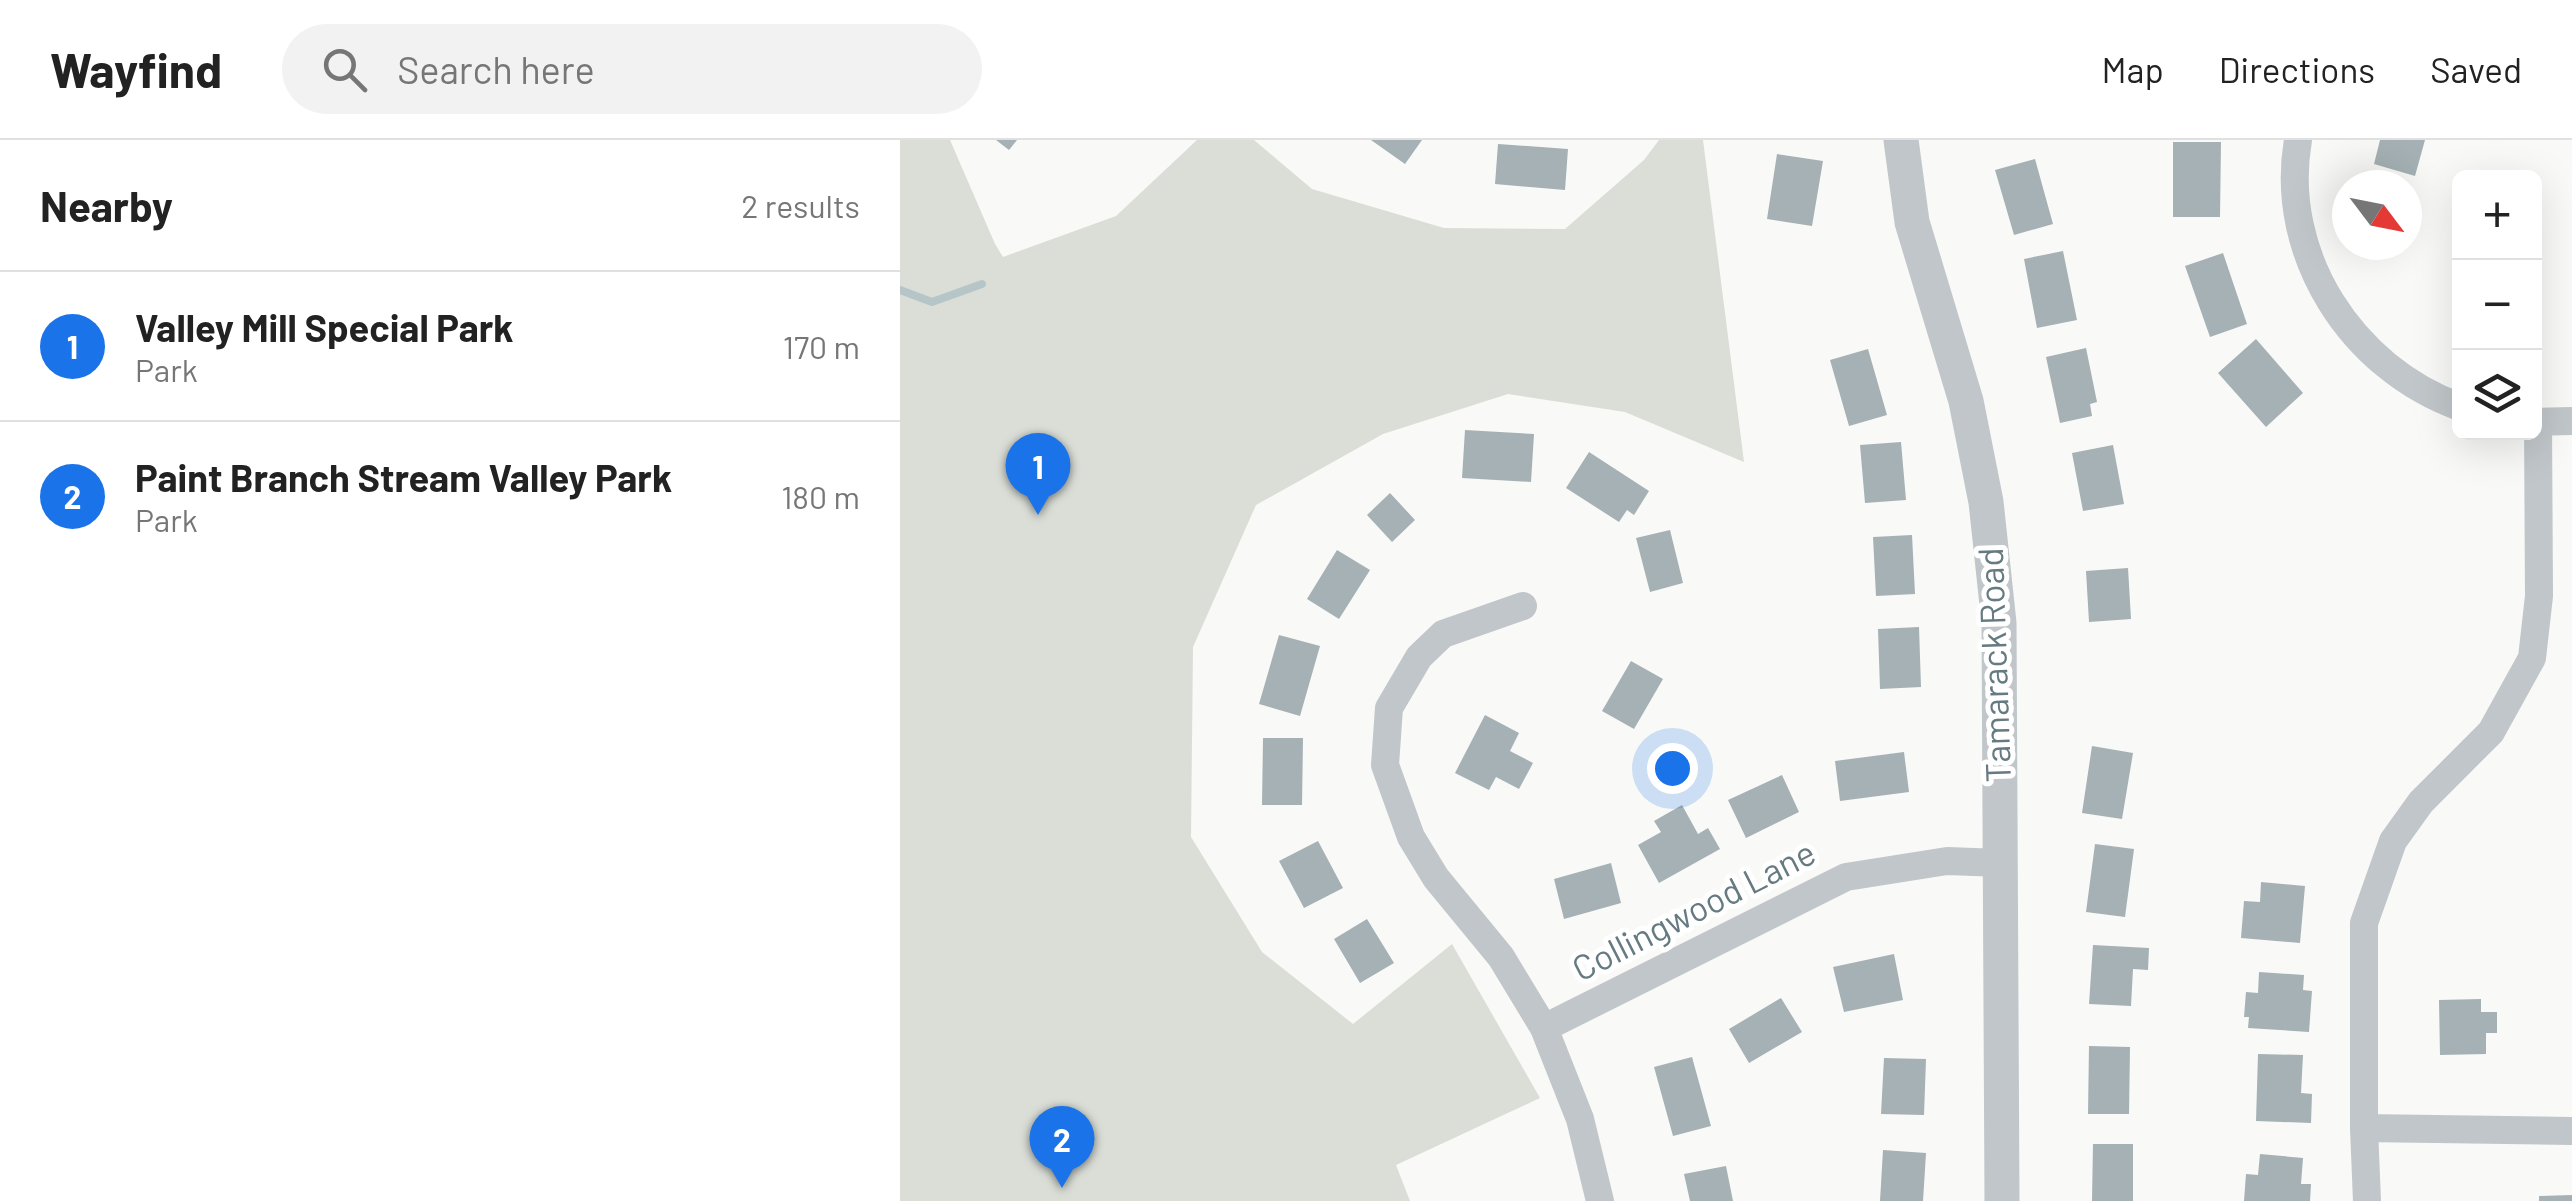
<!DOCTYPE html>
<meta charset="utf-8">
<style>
:root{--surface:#fff;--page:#f2f2f2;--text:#222;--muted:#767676;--line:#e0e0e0;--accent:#1a73e8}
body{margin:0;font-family:Barlow,sans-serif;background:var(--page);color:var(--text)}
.controls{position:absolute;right:30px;top:30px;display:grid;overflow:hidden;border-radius:15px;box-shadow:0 10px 40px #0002}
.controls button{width:90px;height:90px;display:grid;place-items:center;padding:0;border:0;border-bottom:2px solid var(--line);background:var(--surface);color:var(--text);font:50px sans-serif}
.compass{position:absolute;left:1432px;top:30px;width:90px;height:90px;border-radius:50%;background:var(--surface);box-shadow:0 10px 40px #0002;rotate:122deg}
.you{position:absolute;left:772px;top:628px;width:35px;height:35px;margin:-25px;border:8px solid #fff;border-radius:50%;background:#1a73e8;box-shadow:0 0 0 15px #1a73e833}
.badge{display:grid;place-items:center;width:65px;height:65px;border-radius:50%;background:var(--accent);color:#fff;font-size:32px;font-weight:700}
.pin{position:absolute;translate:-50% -82px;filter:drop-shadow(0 2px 5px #0008)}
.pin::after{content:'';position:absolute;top:52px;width:35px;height:30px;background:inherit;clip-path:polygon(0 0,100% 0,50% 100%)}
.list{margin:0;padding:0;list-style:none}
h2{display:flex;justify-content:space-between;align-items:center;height:130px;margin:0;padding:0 40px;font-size:42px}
h2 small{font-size:32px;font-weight:400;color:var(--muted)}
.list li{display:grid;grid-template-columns:65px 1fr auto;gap:30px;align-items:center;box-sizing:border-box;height:150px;padding:0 40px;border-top:2px solid var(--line)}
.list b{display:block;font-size:38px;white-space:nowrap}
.list p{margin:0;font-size:32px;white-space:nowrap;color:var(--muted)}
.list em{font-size:32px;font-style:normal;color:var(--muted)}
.icon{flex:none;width:55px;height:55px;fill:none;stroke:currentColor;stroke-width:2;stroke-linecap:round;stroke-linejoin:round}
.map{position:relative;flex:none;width:1672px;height:1061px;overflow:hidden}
header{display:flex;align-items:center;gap:60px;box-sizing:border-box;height:140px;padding:0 50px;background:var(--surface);border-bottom:2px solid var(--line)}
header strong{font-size:48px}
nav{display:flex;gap:55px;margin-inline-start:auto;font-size:35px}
.search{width:700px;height:90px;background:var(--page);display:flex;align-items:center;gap:25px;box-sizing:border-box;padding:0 35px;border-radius:55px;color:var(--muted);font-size:38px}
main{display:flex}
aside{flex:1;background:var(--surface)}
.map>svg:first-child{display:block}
</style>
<header>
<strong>Wayfind</strong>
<div class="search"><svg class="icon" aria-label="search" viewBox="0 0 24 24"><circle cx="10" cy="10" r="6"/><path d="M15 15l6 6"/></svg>Search here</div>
<nav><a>Map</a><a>Directions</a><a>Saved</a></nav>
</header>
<main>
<aside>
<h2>Nearby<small>2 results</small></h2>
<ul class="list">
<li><span class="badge">1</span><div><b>Valley Mill Special Park</b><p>Park</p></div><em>170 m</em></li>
<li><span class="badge">2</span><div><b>Paint Branch Stream Valley Park</b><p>Park</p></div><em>180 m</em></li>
</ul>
</aside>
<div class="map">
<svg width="1672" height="1061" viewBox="0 0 1672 1061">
<rect width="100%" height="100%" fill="#f9f9f7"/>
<!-- green -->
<path fill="#daded7" d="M 0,0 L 50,0 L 95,104 L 103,117 L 216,76 L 297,0 L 354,0 L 412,49 L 544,88 L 665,89 L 744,20 L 759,0 L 803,0 L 844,322 L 725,272 L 608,254 L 483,294 L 356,365 L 293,507 L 291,697 L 362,812 L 453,884 L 552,804 L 640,958 L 496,1025 L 510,1061 L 0,1061 Z"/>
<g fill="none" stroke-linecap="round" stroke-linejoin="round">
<!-- stream -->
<path stroke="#b6c5c7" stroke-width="8" d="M 0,150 L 32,162 L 82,144"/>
</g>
<!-- building -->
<path fill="#a5b1b4" d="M 96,0 L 117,0 L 109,10 Z
M 471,0 L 522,0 L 505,24 Z
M 1480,0 L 1525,0 L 1515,36 L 1474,24 Z
M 1273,2 L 1321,2 L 1320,77 L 1273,77 Z
M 598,4 L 668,9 L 665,50 L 595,44 Z
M 877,14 L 923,21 L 912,86 L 867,79 Z
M 1135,19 L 1153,84 L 1114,95 L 1095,30 Z
M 1163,111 L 1177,180 L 1137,188 L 1124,119 Z
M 1323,113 L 1347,184 L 1310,197 L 1285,126 Z
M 1356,199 L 1403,253 L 1366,287 L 1318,233 Z
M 1186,208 L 1197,262 L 1190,264 L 1192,276 L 1160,283 L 1146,217 Z
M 968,209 L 987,275 L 949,286 L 930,220 Z
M 565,290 L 634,294 L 631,342 L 562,338 Z
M 1001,302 L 1006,360 L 965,363 L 960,305 Z
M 1213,305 L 1224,364 L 1183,371 L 1172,313 Z
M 689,312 L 749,351 L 734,375 L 727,370 L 719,382 L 666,348 Z
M 490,353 L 515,380 L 492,402 L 467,375 Z
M 770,390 L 783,443 L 750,452 L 736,398 Z
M 1012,395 L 1015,454 L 976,456 L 973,397 Z
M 437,410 L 470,430 L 439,479 L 407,459 Z
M 1228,428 L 1231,479 L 1189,482 L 1186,431 Z
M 1019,487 L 1021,547 L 980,549 L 978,489 Z
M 379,495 L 420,506 L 400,576 L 359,564 Z
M 731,521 L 763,539 L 734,589 L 702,571 Z
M 585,575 L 619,593 L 610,611 L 633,623 L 619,649 L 596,637 L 589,650 L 555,633 Z
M 363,598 L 403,598 L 402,665 L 362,665 Z
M 1192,606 L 1233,613 L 1222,679 L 1182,673 Z
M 1004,612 L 1009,652 L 940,661 L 935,621 Z
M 882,635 L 899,672 L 846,698 L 828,660 Z
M 782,665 L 798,694 L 808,688 L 820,709 L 759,743 L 738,705 L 761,692 L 754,681 Z
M 418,701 L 443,748 L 404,768 L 379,721 Z
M 1195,704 L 1234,709 L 1225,777 L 1186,772 Z
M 711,723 L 721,763 L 664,779 L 654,739 Z
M 1361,742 L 1405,746 L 1400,803 L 1341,798 L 1344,761 L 1360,762 Z
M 467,779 L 494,823 L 460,843 L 434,799 Z
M 1193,805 L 1249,808 L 1248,830 L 1233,829 L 1231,866 L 1189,864 Z
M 994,814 L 1003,860 L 944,872 L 933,827 Z
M 1359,832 L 1404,835 L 1403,850 L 1412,851 L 1409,892 L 1348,888 L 1349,877 L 1344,877 L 1346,852 L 1358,853 Z
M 881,858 L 902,892 L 849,923 L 829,889 Z
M 1581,859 L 1581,872 L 1597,872 L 1597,893 L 1586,893 L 1586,914 L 1540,915 L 1539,860 Z
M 1189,906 L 1230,907 L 1229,974 L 1188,974 Z
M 1358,914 L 1403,915 L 1401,953 L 1412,954 L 1411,983 L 1356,981 Z
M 792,917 L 811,986 L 773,996 L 754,927 Z
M 984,918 L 1026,919 L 1024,975 L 981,974 Z
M 1193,1004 L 1233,1004 L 1233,1061 L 1192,1061 Z
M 983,1010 L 1026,1013 L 1023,1061 L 980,1061 Z
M 1360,1014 L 1403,1018 L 1401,1044 L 1411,1044 L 1410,1061 L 1344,1061 L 1346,1034 L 1358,1035 Z
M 826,1026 L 833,1061 L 790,1061 L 784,1034 Z
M 1672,1055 L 1672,1061 L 1639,1061 L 1639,1056 Z"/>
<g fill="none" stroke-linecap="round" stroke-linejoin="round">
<!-- minor -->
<path stroke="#c0c6c9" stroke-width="28" d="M 1398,0 C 1378,115 1452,228 1560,267
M 1634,282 L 1672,281
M 623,466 L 543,494 L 519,517 L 489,568 L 485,625 L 511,697 L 536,738 L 601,817 L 644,888 L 680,979 L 700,1061
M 644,888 L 946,737 L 1047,721 L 1101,723
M 1464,988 L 1672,991
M 1467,1061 L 1464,988 L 1464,783 L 1493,701 L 1521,662 L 1591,592 L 1632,518 L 1639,456 L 1638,282"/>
<!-- tertiary -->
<path stroke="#c0c6c9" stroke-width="35" d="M 1001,0 L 1012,82 L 1066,261 L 1086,362 L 1099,483 L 1102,1061"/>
</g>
<g text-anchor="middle" stroke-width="10" stroke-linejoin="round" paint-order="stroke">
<!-- street labels -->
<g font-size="35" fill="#667a81" stroke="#fff">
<text transform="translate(1095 525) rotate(-92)" y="12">Tamarack Road</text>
<text transform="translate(794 771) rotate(-27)" y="12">Collingwood Lane</text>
</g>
</g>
</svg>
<div class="controls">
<button>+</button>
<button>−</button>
<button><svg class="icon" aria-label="layers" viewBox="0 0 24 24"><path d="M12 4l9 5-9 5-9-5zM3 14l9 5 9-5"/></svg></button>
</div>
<svg class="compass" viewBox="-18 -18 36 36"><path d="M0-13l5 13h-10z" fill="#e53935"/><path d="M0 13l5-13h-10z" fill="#767676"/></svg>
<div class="you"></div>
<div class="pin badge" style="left:138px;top:375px">1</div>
<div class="pin badge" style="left:162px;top:1048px">2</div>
</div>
</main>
